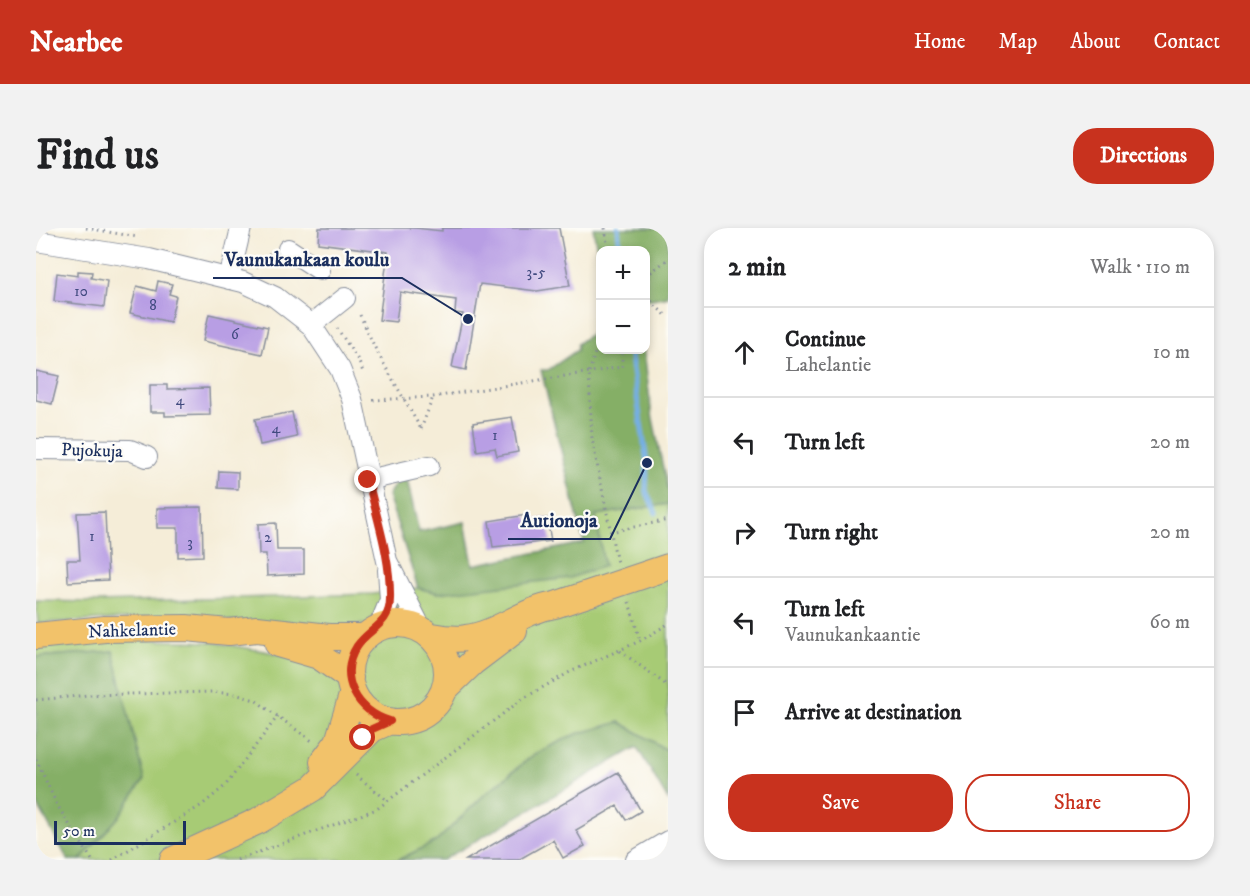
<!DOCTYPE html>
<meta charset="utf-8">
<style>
:root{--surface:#fff;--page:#f2f2f2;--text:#202124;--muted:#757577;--line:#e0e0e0;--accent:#c8321e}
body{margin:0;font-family:"IM FELL DW Pica",serif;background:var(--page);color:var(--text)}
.controls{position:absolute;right:18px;top:18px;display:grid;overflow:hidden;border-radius:12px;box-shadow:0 3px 9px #0003}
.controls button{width:54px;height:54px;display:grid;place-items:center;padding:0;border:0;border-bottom:2px solid var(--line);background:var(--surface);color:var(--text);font:30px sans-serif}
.scale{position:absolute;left:18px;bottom:15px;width:132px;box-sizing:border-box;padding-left:6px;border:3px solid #1b2f5e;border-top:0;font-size:16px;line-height:21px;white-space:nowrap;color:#1b2f5e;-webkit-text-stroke:4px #fdfcf7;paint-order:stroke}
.stop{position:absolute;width:18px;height:18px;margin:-14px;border:4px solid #c8321e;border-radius:50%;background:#fff}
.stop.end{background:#c8321e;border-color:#fff;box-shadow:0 2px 6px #0008}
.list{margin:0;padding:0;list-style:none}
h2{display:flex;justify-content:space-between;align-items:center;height:78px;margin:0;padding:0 24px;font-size:26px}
h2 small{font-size:20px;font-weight:400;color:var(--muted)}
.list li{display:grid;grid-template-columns:39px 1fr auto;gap:18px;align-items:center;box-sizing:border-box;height:90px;padding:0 24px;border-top:2px solid var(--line)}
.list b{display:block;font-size:22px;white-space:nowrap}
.list p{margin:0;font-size:20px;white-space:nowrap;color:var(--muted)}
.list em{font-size:20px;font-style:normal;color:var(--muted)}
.actions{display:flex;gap:12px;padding:18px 24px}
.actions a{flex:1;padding:14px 0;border:2px solid var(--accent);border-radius:24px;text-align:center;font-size:21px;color:var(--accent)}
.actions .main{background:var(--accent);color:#fff}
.icon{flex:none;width:33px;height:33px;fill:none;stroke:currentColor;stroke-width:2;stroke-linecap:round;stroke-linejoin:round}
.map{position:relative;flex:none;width:632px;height:632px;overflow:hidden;border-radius:24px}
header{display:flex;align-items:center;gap:36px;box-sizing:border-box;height:84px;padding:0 30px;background:var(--accent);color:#fff}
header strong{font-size:28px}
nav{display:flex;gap:33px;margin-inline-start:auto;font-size:21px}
.intro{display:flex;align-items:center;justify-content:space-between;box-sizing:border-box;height:144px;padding:0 36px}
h1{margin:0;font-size:42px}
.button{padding:15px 27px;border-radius:24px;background:var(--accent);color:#fff;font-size:21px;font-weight:700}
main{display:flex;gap:36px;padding:0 36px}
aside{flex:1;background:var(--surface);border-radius:24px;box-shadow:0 3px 9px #0003}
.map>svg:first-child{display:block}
</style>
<header>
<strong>Nearbee</strong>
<nav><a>Home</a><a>Map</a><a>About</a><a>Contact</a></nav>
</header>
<div class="intro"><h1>Find us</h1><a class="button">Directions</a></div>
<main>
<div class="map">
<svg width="632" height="632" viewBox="0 0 632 632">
<rect width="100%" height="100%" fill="#fdfcf7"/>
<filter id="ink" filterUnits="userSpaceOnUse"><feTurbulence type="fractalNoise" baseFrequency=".0167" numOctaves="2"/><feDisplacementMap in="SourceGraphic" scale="12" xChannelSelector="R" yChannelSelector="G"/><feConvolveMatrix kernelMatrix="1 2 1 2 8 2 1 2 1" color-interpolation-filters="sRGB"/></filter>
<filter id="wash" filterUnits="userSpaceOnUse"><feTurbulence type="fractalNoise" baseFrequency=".008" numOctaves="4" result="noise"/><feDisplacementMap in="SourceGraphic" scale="24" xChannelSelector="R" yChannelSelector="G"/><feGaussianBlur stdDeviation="1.35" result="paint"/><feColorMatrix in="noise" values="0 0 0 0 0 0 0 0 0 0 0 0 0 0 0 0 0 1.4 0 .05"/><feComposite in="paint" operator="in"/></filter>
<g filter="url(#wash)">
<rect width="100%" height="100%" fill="#f5edd8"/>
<!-- green -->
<path fill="#a7cb74" stroke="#617d69" stroke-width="1.5" d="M 632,276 L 632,523 L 584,494 L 500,525 L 447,568 L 401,613 L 362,632 L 44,632 L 82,590 L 77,423 L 0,429 L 0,419 L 76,411 L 176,414 L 256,428 L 293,445 L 326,396 L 298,400 L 132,389 L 2,395 L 0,373 L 62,374 L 337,366 L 382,360 L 402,365 L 568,338 L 559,287 Z"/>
<!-- forest -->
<path fill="#85af66" stroke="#506f62" stroke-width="1.5" d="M 557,0 L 632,0 L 632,68 L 610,72 L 610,22 L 564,22 L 564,37 Z
M 564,80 L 564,122 L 608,122 L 615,181 L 632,264 L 632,276 L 560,287 L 568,338 L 534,350 L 402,365 L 382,360 L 352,267 L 362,252 L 370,247 L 383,304 L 429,294 L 437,337 L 548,315 L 505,142 L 512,142 L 541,122 L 541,116 L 560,102 Z
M 77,423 L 108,551 L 82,590 L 44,632 L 32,632 L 0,574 L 0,429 Z
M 584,494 L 632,523 L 632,572 L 601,519 L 407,632 L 362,632 L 401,613 L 447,568 L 500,525 L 540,506 Z"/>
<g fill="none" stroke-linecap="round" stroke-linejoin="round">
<!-- stream -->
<path stroke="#75afe5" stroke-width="5" d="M 582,0 L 584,22
M 594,122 L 611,235 L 610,263 L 620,285"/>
</g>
<g id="blocks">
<!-- building -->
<path fill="#b89ee4" d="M 283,0 L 379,0 L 406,3 L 406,0 L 523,0 L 534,58 L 501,63 L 444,56 L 430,142 L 416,139 L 427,86 L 419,85 L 420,72 L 364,64 L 360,94 L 343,92 L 352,24 L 282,15 Z
M 42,43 L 56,44 L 55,50 L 71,53 L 68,79 L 18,73 L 21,45 L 42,48 Z
M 122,53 L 136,56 L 133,66 L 140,68 L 134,94 L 94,85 L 101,58 L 120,63 Z
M 173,86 L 232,99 L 226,126 L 167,113 Z
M 0,143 L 23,148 L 16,176 L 0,172 Z
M 114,157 L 131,157 L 131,161 L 173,160 L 174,187 L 129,188 L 129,184 L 114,184 Z
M 256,184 L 261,209 L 224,217 L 219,191 Z
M 476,189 L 482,224 L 461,228 L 459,220 L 441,223 L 437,195 Z
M 183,243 L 202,244 L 202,261 L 182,260 Z
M 166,279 L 167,328 L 142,329 L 142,300 L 121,300 L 121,280 Z
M 69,284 L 72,352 L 32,354 L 31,332 L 44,332 L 41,285 Z
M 491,287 L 492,293 L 511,290 L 515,313 L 457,319 L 453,293 Z
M 240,295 L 241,322 L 268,322 L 268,346 L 231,348 L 230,326 L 223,326 L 222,296 Z
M 582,544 L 605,583 L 590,592 L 581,578 L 540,602 L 549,618 L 527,630 L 517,612 L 482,632 L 430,632 Z"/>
</g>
</g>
<g filter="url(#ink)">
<use href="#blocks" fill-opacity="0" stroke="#888e9b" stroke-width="1.5"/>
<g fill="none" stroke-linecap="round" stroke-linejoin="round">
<!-- minor casing -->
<g stroke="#888e9b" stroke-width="22">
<path id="minor" d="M 0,13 L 113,31 L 207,54 L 239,69 L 275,97 L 304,141 L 316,171 L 351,333 L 386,402
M 252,21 L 284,42
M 193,51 L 205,0
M 275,97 L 309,70
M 0,221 L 94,222 L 111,229
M 332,252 L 393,238
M 343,399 L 354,372 L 352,342
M 600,632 L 632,613"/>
</g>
<!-- major casing -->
<g stroke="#888e9b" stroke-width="28">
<path id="major" d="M313 445a49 49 0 1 1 98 0a49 49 0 1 1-98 0Z
M 0,408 L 69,401 L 150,400 L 193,404 L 221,401 L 293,409 L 328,409
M 396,408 C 407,410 419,412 430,410 C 462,406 487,382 519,377 L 632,339
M 242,416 L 283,428 L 314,450
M 409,461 L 437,434 L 478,403
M 287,534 L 302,514 L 317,464
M 137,632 L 222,593 L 277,560 L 336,501 L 354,493"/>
</g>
<!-- path -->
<path stroke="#888e9b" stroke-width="3" stroke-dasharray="1.5 4.5" stroke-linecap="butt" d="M 50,0 L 101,9
M 569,0 L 572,22
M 220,39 L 234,25
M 610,48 L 632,31
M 610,62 L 617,76 L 632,89
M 324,87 L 340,122 L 385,201
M 301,100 L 322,132 L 328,146
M 564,108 L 553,145 L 556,211 L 581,335
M 337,172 L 397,169 L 586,139 L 586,122
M 385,201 L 397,169
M 574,304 L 632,292
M 593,374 L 604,413
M 584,423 L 632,458
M 0,472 L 53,467 L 177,464 L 199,466 L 219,472 L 276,513
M 0,531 L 21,577 L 56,632
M 320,547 L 352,573
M 76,632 L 166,577 L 189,558 L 242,488
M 201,632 L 341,581 L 488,470 L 534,444 L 604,413 L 632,396"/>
<!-- minor -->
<use href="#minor" stroke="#fff" stroke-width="20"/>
<!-- major -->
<use href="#major" stroke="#f2c26a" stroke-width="26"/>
</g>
</g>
<g fill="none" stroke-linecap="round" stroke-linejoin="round" filter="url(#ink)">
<!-- route -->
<path stroke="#c8321e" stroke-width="8" d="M 327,510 L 336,501 L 354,493 C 321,484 301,449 321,418 C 333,400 354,397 354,371 C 355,331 341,291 332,252"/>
</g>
<g text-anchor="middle" stroke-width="4.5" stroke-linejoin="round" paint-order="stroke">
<!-- number labels -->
<g font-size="15" fill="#424b80">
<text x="500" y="49">3-5</text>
<text x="45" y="68">10</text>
<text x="117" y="82">8</text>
<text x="199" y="111">6</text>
<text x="144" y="177">4</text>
<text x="240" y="205">4</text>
<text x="459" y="212">1</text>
<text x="56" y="313">1</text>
<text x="232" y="314">2</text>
<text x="154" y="319">3</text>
</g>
<!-- street labels -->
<g font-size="18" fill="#1b2f5e" stroke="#fdfcf7">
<text transform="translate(56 222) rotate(2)" y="6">Pujokuja</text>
<text transform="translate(96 402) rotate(-2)" y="6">Nahkelantie</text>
</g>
</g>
<!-- callouts -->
<path fill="none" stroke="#1b2f5e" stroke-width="2" d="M432 91L366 50H177M611 235L574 311H472"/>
<g fill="#1b2f5e" stroke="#fdfcf7" stroke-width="2">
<circle cx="432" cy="91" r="6"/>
<circle cx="611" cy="235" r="6"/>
</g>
<g font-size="20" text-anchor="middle" font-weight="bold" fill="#1b2f5e" stroke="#fdfcf7" stroke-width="4.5" stroke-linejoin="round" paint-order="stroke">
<text x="271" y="38">Vaunukankaan koulu</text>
<text x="523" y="299">Autionoja</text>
</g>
</svg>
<div class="controls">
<button>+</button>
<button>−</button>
</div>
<div class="scale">50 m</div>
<div class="stop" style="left:327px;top:510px"></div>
<div class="stop end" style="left:332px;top:252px"></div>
</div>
<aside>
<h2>2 min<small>Walk · 110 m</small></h2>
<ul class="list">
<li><svg class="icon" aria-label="ahead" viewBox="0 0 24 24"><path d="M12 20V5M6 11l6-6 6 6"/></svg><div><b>Continue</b><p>Lahelantie</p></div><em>10 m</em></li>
<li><svg class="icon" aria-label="left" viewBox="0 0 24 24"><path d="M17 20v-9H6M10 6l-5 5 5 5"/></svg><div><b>Turn left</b></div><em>20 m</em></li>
<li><svg class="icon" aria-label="right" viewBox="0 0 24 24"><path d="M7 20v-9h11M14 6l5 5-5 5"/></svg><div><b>Turn right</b></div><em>20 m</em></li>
<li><svg class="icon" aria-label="left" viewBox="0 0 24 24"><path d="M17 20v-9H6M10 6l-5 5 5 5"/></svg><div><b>Turn left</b><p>Vaunukankaantie</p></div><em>60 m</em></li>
<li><svg class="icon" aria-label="arrive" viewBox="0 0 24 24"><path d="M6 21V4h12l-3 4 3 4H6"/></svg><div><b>Arrive at destination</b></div></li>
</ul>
<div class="actions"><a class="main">Save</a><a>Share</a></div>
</aside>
</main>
